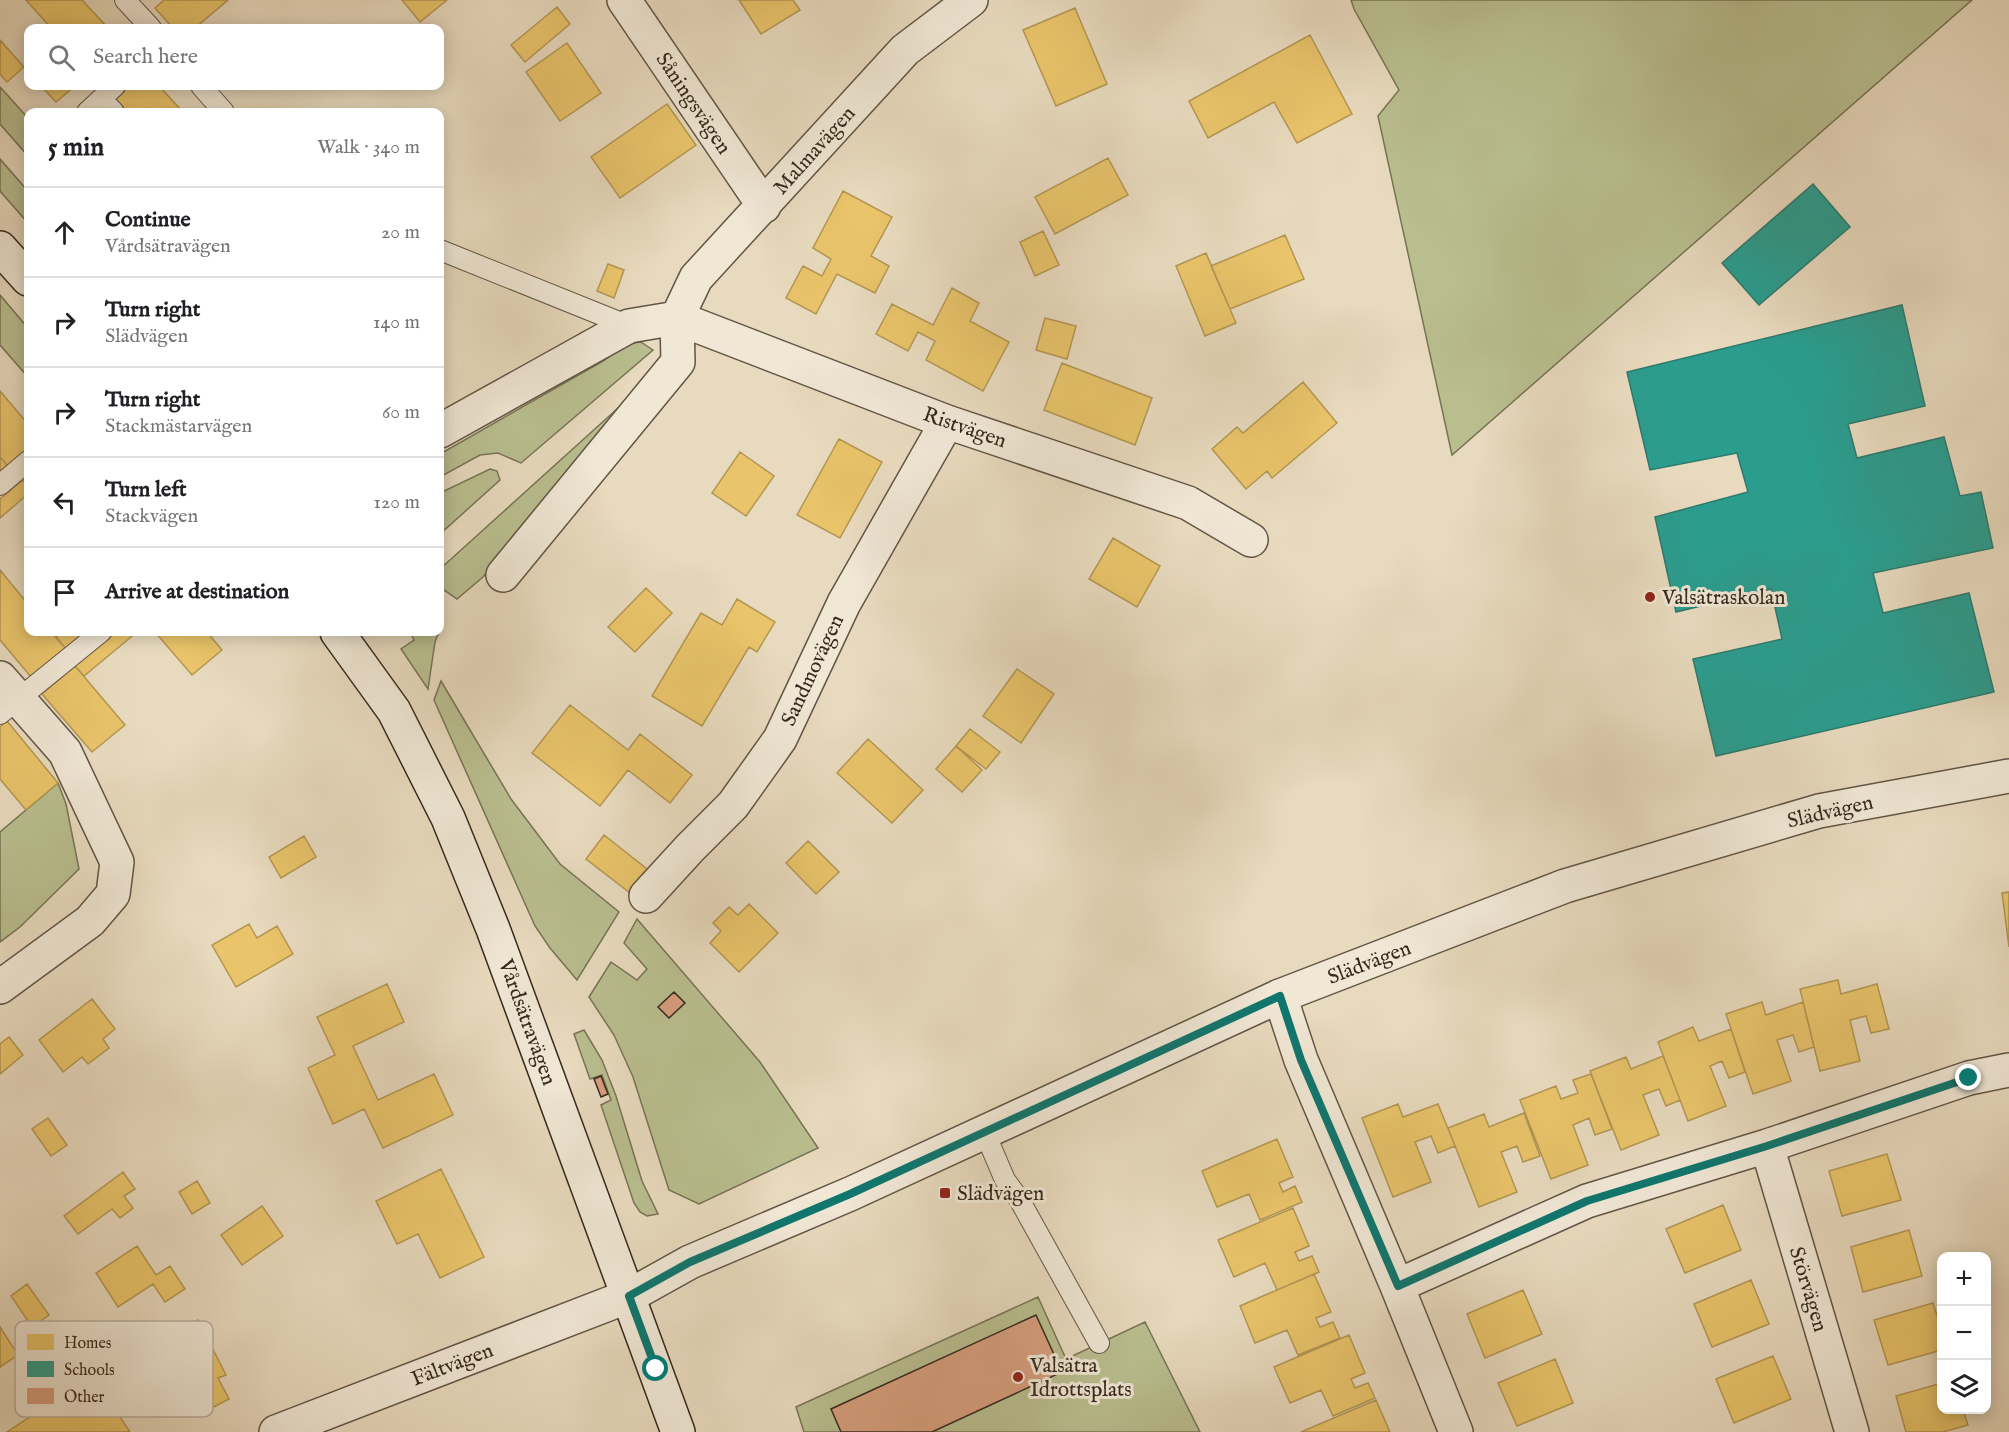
<!DOCTYPE html>
<meta charset="utf-8">
<style>
:root{--surface:#fff;--page:#f2f2f2;--text:#202124;--muted:#757577;--line:#e0e0e0}
body{margin:0;font-family:"IM FELL English",serif;background:var(--page);color:var(--text)}
.controls{position:absolute;right:18px;bottom:18px;display:grid;overflow:hidden;border-radius:12px;box-shadow:0 3px 15px #0003}
.controls button{width:54px;height:54px;display:grid;place-items:center;padding:0;border:0;border-bottom:2px solid var(--line);background:var(--surface);color:var(--text);font:30px sans-serif}
.stop{position:absolute;width:18px;height:18px;margin:-14px;border:4px solid #0f766e;border-radius:50%;background:#fff}
.stop.end{background:#0f766e;border-color:#fff;box-shadow:0 2px 6px #0008}
.list{margin:0;padding:0;list-style:none}
h2{display:flex;justify-content:space-between;align-items:center;height:78px;margin:0;padding:0 24px;font-size:26px}
h2 small{font-size:20px;font-weight:400;color:var(--muted)}
.list li{display:grid;grid-template-columns:39px 1fr auto;gap:18px;align-items:center;box-sizing:border-box;height:90px;padding:0 24px;border-top:2px solid var(--line)}
.list b{display:block;font-size:22px;white-space:nowrap}
.list p{margin:0;font-size:20px;white-space:nowrap;color:var(--muted)}
.list em{font-size:20px;font-style:normal;color:var(--muted)}
.icon{flex:none;width:33px;height:33px;fill:none;stroke:currentColor;stroke-width:2;stroke-linecap:round;stroke-linejoin:round}
.map{position:relative;flex:none;width:2009px;height:1432px;overflow:hidden}
.search{position:absolute;background:var(--surface);box-shadow:0 3px 15px #0003;left:24px;top:24px;width:420px;height:66px;display:flex;align-items:center;gap:15px;box-sizing:border-box;padding:0 21px;border-radius:12px;color:var(--muted);font-size:22px}
.panel{position:absolute;background:var(--surface);box-shadow:0 3px 15px #0003;left:24px;top:108px;width:420px;height:528px;border-radius:12px}
.map>svg:first-child{display:block}
</style>
<div class="map">
<svg width="2009" height="1432" viewBox="0 0 2009 1432">
<rect width="100%" height="100%" fill="#e8dabe"/>
<filter id="stains"><feTurbulence type="fractalNoise" baseFrequency=".00333" numOctaves="4"/><feColorMatrix values="0 0 0 0 .2 0 0 0 0 .09 0 0 0 0 .02 0 0 0 .5 -.17"/></filter>
<radialGradient id="worn" r=".72"><stop offset=".6" stop-color="#630" stop-opacity="0"/><stop offset="1" stop-color="#630" stop-opacity=".3"/></radialGradient>
<!-- green -->
<path fill="#b9be8f" stroke="#777456" stroke-width="1.5" d="M 1351,0 L 1972,0 L 1452,455 L 1378,116 L 1399,90 L 1354,9 Z
M 0,87 L 28,118 L 28,156 L 0,124 Z
M 0,159 L 28,191 L 28,223 L 0,191 Z
M 0,295 L 28,328 L 28,377 L 0,345 Z
M 641,342 L 653,350 L 521,463 L 498,453 L 480,455 L 440,477 L 440,454 L 603,361 L 627,344 Z
M 649,380 L 517,532 L 483,577 L 457,599 L 440,587 L 440,569 Z
M 490,469 L 497,471 L 500,480 L 440,534 L 440,493 Z
M 410,632 L 439,632 L 435,642 L 428,689 L 401,649 L 414,640 Z
M 441,681 L 511,799 L 560,864 L 619,912 L 577,980 L 550,948 L 535,926 L 434,700 Z
M 58,783 L 66,804 L 79,869 L 20,927 L 0,942 L 0,832 Z
M 637,919 L 760,1062 L 818,1148 L 699,1204 L 669,1190 L 633,1077 L 614,1035 L 589,997 L 611,962 L 637,980 L 647,969 L 624,943 Z
M 584,1030 L 602,1060 L 616,1096 L 642,1181 L 658,1214 L 647,1216 L 640,1212 L 634,1203 L 601,1105 L 611,1100 L 602,1075 L 590,1079 L 574,1034 Z
M 1038,1297 L 1066,1359 L 1145,1322 L 1200,1432 L 804,1432 L 796,1407 Z"/>
<!-- homes -->
<path fill="#e9c46a" stroke="#b39653" stroke-width="1.5" d="M 26,0 L 82,0 L 108,28 L 51,28 Z
M 164,0 L 228,0 L 195,28 L 173,28 L 155,8 Z
M 402,0 L 447,0 L 420,22 Z
M 739,0 L 793,0 L 800,10 L 761,34 Z
M 557,7 L 570,24 L 525,62 L 511,45 Z
M 1075,8 L 1107,84 L 1056,106 L 1023,30 Z
M 1310,35 L 1352,114 L 1297,143 L 1274,102 L 1208,138 L 1189,101 Z
M 0,40 L 24,67 L 7,82 L 0,74 Z
M 567,43 L 601,93 L 560,121 L 526,72 Z
M 41,86 L 75,86 L 56,102 Z
M 129,86 L 159,86 L 183,112 L 127,112 L 114,98 Z
M 667,104 L 696,145 L 620,198 L 591,157 Z
M 1108,158 L 1128,195 L 1055,234 L 1035,197 Z
M 843,191 L 892,217 L 871,256 L 889,266 L 875,293 L 837,274 L 816,314 L 786,298 L 803,266 L 822,276 L 831,259 L 813,248 Z
M 1043,231 L 1059,265 L 1035,276 L 1020,242 Z
M 1285,235 L 1304,279 L 1230,309 L 1211,266 Z
M 1206,253 L 1236,323 L 1205,336 L 1176,266 Z
M 608,264 L 624,270 L 614,298 L 597,291 Z
M 952,288 L 979,303 L 970,321 L 1009,342 L 983,391 L 926,360 L 935,341 L 918,332 L 908,351 L 876,334 L 892,304 L 933,325 Z
M 1045,318 L 1076,326 L 1067,359 L 1036,350 Z
M 1062,363 L 1152,398 L 1135,445 L 1044,410 Z
M 1303,382 L 1337,423 L 1272,478 L 1267,471 L 1246,489 L 1212,449 L 1237,427 L 1243,433 Z
M 0,391 L 28,424 L 28,452 L 10,468 L 0,457 Z
M 839,439 L 882,462 L 840,538 L 797,515 Z
M 740,452 L 774,476 L 746,516 L 712,493 Z
M 0,457 L 10,468 L 0,477 Z
M 23,480 L 28,487 L 28,494 L 0,518 L 0,499 Z
M 1113,538 L 1160,566 L 1137,607 L 1089,579 Z
M 0,570 L 28,604 L 28,632 L 51,632 L 66,649 L 31,677 L 0,640 Z
M 646,588 L 672,613 L 635,652 L 608,627 Z
M 737,599 L 775,622 L 757,652 L 749,647 L 702,726 L 652,696 L 701,613 L 722,625 Z
M 63,632 L 86,632 L 66,649 L 56,637 Z
M 116,632 L 137,632 L 84,676 L 75,666 Z
M 155,632 L 207,632 L 222,650 L 192,675 Z
M 75,666 L 125,725 L 92,752 L 42,694 Z
M 1017,669 L 1054,694 L 1021,743 L 983,716 Z
M 570,705 L 628,750 L 640,734 L 692,775 L 670,803 L 628,770 L 600,806 L 532,753 Z
M 7,721 L 58,783 L 26,810 L 0,779 L 0,727 Z
M 970,729 L 1000,752 L 986,769 L 956,746 Z
M 868,739 L 923,790 L 892,823 L 837,773 Z
M 956,746 L 982,770 L 962,792 L 936,769 Z
M 604,835 L 652,873 L 634,896 L 586,859 Z
M 304,836 L 316,857 L 281,878 L 269,857 Z
M 808,841 L 839,872 L 816,894 L 786,863 Z
M 2009,892 L 2009,947 L 2002,893 Z
M 749,904 L 778,933 L 739,972 L 710,943 L 721,931 L 713,923 L 729,907 L 738,915 Z
M 249,924 L 257,938 L 277,926 L 293,954 L 236,987 L 212,945 Z
M 1838,980 L 1841,994 L 1877,984 L 1889,1029 L 1871,1033 L 1866,1016 L 1850,1020 L 1860,1061 L 1820,1071 L 1800,989 Z
M 387,984 L 404,1022 L 353,1046 L 378,1100 L 434,1074 L 453,1115 L 383,1148 L 364,1109 L 333,1124 L 308,1068 L 335,1055 L 317,1017 Z
M 92,999 L 115,1029 L 103,1039 L 109,1048 L 88,1064 L 82,1057 L 63,1072 L 39,1040 Z
M 1762,1002 L 1766,1015 L 1803,1002 L 1814,1047 L 1799,1052 L 1793,1035 L 1777,1040 L 1791,1081 L 1753,1094 L 1726,1014 Z
M 1693,1027 L 1699,1041 L 1731,1029 L 1745,1072 L 1729,1078 L 1722,1061 L 1710,1066 L 1726,1106 L 1688,1121 L 1658,1042 Z
M 9,1037 L 23,1055 L 0,1074 L 0,1044 Z
M 1663,1056 L 1680,1100 L 1666,1106 L 1659,1089 L 1643,1095 L 1659,1135 L 1621,1150 L 1590,1071 L 1626,1057 L 1631,1069 Z
M 1591,1074 L 1612,1129 L 1595,1135 L 1589,1118 L 1573,1125 L 1588,1165 L 1551,1179 L 1520,1100 L 1556,1086 L 1561,1099 L 1578,1093 L 1573,1080 Z
M 1398,1104 L 1403,1117 L 1438,1104 L 1455,1146 L 1438,1153 L 1431,1136 L 1415,1142 L 1431,1182 L 1393,1197 L 1362,1118 Z
M 1524,1113 L 1540,1156 L 1523,1162 L 1517,1146 L 1501,1152 L 1517,1192 L 1479,1207 L 1448,1128 L 1484,1114 L 1489,1127 Z
M 48,1118 L 67,1145 L 51,1156 L 32,1129 Z
M 1277,1139 L 1293,1177 L 1279,1183 L 1283,1192 L 1295,1186 L 1302,1202 L 1260,1220 L 1249,1194 L 1217,1207 L 1202,1171 Z
M 1887,1154 L 1901,1200 L 1842,1216 L 1829,1171 Z
M 441,1169 L 484,1257 L 440,1278 L 418,1234 L 397,1244 L 376,1201 Z
M 123,1172 L 135,1189 L 124,1196 L 133,1208 L 120,1218 L 112,1209 L 78,1234 L 64,1216 Z
M 197,1181 L 210,1203 L 192,1214 L 179,1192 Z
M 1723,1205 L 1741,1250 L 1685,1273 L 1666,1229 Z
M 262,1206 L 283,1236 L 242,1265 L 221,1235 Z
M 1293,1208 L 1309,1246 L 1295,1252 L 1299,1261 L 1312,1256 L 1319,1272 L 1277,1290 L 1265,1263 L 1234,1277 L 1218,1240 Z
M 1909,1230 L 1922,1276 L 1863,1292 L 1851,1247 Z
M 137,1246 L 156,1275 L 170,1266 L 185,1289 L 165,1302 L 153,1284 L 118,1307 L 96,1273 Z
M 1314,1274 L 1331,1312 L 1316,1318 L 1320,1327 L 1333,1322 L 1340,1338 L 1298,1355 L 1287,1330 L 1255,1343 L 1240,1306 Z
M 1751,1280 L 1769,1324 L 1712,1347 L 1694,1304 Z
M 27,1284 L 49,1315 L 32,1327 L 11,1296 Z
M 1523,1290 L 1542,1334 L 1485,1358 L 1467,1314 Z
M 1933,1303 L 1942,1331 L 1942,1350 L 1888,1365 L 1874,1320 Z
M 198,1320 L 226,1375 L 218,1378 L 229,1399 L 195,1417 L 174,1378 L 136,1399 L 117,1363 Z
M 0,1327 L 18,1355 L 0,1367 Z
M 1349,1335 L 1365,1373 L 1351,1379 L 1355,1388 L 1368,1383 L 1375,1398 L 1333,1416 L 1321,1390 L 1290,1403 L 1274,1367 Z
M 1773,1356 L 1791,1399 L 1734,1423 L 1716,1379 Z
M 1555,1359 L 1573,1403 L 1517,1426 L 1498,1383 Z
M 1942,1383 L 1942,1410 L 1963,1410 L 1968,1425 L 1943,1432 L 1906,1432 L 1896,1396 Z
M 99,1386 L 130,1432 L 7,1432 L 66,1393 L 73,1403 Z
M 1376,1400 L 1390,1432 L 1301,1432 Z"/>
<!-- schools -->
<path fill="#2a9d8f" stroke="#2d7a6d" stroke-width="1.5" d="M 1813,184 L 1850,227 L 1759,305 L 1722,263 Z
M 1902,305 L 1925,406 L 1848,424 L 1857,458 L 1944,437 L 1960,496 L 1981,492 L 1993,548 L 1873,573 L 1883,613 L 1969,593 L 1994,692 L 1716,756 L 1693,659 L 1782,639 L 1771,589 L 1676,612 L 1655,517 L 1748,492 L 1737,453 L 1650,470 L 1627,372 Z"/>
<!-- building -->
<path fill="#d79e7e" stroke="#35291e" stroke-width="1.5" d="M 674,992 L 685,1003 L 669,1018 L 658,1007 Z
M 601,1076 L 608,1094 L 601,1097 L 594,1079 Z
M 1036,1315 L 1062,1372 L 932,1432 L 841,1432 L 831,1409 Z"/>
<g fill="none" stroke-linecap="round" stroke-linejoin="round">
<!-- service casing -->
<g stroke="#625546" stroke-width="22">
<path id="service" d="M 125,0 L 151,28
M 201,86 L 224,112
M 101,99 L 114,112
M 87,112 L 115,86
M 440,250 L 629,326
M 0,485 L 28,461
M 0,714 L 101,632
M 985,1133 L 1005,1180 L 1019,1199 L 1099,1343"/>
</g>
<!-- minor casing -->
<g stroke="#625546" stroke-width="36">
<path id="minor" d="M 624,0 L 764,206
M 440,431 L 629,326 L 677,318 L 696,278 L 905,50 L 971,0
M 503,575 L 678,362 L 677,318 L 947,422 L 1188,503 L 1251,540
M 0,678 L 65,752 L 117,862 L 113,894 L 90,921 L 0,987
M 646,896 L 690,848 L 733,805 L 780,739 L 844,603 L 947,422
M 1280,996 L 1301,1060 L 1397,1286 L 1456,1432
M 1767,1146 L 1852,1432
M 1397,1286 L 1587,1201 L 1767,1146 L 1969,1078 L 2009,1070
M 276,1432 L 629,1296"/>
</g>
<!-- tertiary casing -->
<g stroke="#625546" stroke-width="36">
<path id="tertiary" d="M 629,1296 L 690,1262 L 850,1194 L 1280,996 L 1565,886 L 1819,811 L 2009,776"/>
</g>
<!-- secondary casing -->
<g stroke="#35291e" stroke-width="36">
<path id="secondary" d="M 0,248 L 28,279
M 337,632 L 394,711 L 448,818 L 493,929 L 678,1432"/>
</g>
<!-- service -->
<use href="#service" stroke="#f0e7d5" stroke-width="20"/>
<!-- minor -->
<use href="#minor" stroke="#f0e7d5" stroke-width="33"/>
<!-- tertiary -->
<use href="#tertiary" stroke="#f0e7d5" stroke-width="33"/>
<!-- secondary -->
<use href="#secondary" stroke="#f0e7d5" stroke-width="33"/>
</g>
<g fill="none" stroke-linecap="round" stroke-linejoin="round">
<!-- route -->
<path stroke="#0f766e" stroke-width="8" d="M 656,1369 L 629,1296 L 690,1262 L 850,1194 L 1280,996 L 1301,1060 L 1398,1286 L 1587,1201 L 1767,1146 L 1969,1078"/>
</g>
<!-- markers -->
<g fill="#8f2418" stroke="#f0e7d5" stroke-width="2">
<circle cx="1650" cy="597" r="6"/>
<rect x="939" y="1187" width="12" height="12" rx="3"/>
<circle cx="1018" cy="1377" r="6"/>
</g>
<g text-anchor="middle" stroke-width="6" stroke-linejoin="round" paint-order="stroke">
<!-- street labels -->
<g font-size="21" fill="#35291e" stroke="#f0e7d5">
<text transform="translate(694 103) rotate(56)" y="7">Såningsvägen</text>
<text transform="translate(814 150) rotate(-48)" y="7">Malmavägen</text>
<text transform="translate(965 427) rotate(19)" y="7">Ristvägen</text>
<text transform="translate(812 670) rotate(-65)" y="7">Sandmovägen</text>
<text transform="translate(1830 811) rotate(-13)" y="7">Slädvägen</text>
<text transform="translate(1369 962) rotate(-21)" y="7">Slädvägen</text>
<text transform="translate(528 1022) rotate(70)" y="7">Vårdsätravägen</text>
<text transform="translate(1809 1289) rotate(73)" y="7">Störvägen</text>
<text transform="translate(452 1364) rotate(-21)" y="7">Fältvägen</text>
</g>
<!-- poi labels -->
<g font-size="21" fill="#35291e" stroke="#f0e7d5" text-anchor="start">
<text x="1662" y="604">Valsätraskolan</text>
<text x="957" y="1200">Slädvägen</text>
<text x="1030" y="1372">Valsätra<tspan x="1030" dy="24">Idrottsplats</tspan></text>
</g>
</g>
<!-- legend -->
<rect x="15" y="1321" width="198" height="96" rx="9" fill="#f0e7d5" stroke="#b8ae9e" stroke-width="1.5"/>
<rect x="27" y="1334" width="27" height="16" fill="#e9c46a"/>
<rect x="27" y="1361" width="27" height="16" fill="#2a9d8f"/>
<rect x="27" y="1388" width="27" height="16" fill="#d79e7e"/>
<g font-size="16" fill="#35291e">
<text x="64" y="1348">Homes</text>
<text x="64" y="1375">Schools</text>
<text x="64" y="1402">Other</text>
</g>
<rect width="100%" height="100%" filter="url(#stains)"/>
<rect width="100%" height="100%" fill="url(#worn)"/>
</svg>
<div class="controls">
<button>+</button>
<button>−</button>
<button><svg class="icon" aria-label="layers" viewBox="0 0 24 24"><path d="M12 4l9 5-9 5-9-5zM3 14l9 5 9-5"/></svg></button>
</div>
<div class="stop" style="left:656px;top:1369px"></div>
<div class="stop end" style="left:1969px;top:1078px"></div>
<div class="search"><svg class="icon" aria-label="search" viewBox="0 0 24 24"><circle cx="10" cy="10" r="6"/><path d="M15 15l6 6"/></svg>Search here</div>
<section class="panel">
<h2>5 min<small>Walk · 340 m</small></h2>
<ul class="list">
<li><svg class="icon" aria-label="ahead" viewBox="0 0 24 24"><path d="M12 20V5M6 11l6-6 6 6"/></svg><div><b>Continue</b><p>Vårdsätravägen</p></div><em>20 m</em></li>
<li><svg class="icon" aria-label="right" viewBox="0 0 24 24"><path d="M7 20v-9h11M14 6l5 5-5 5"/></svg><div><b>Turn right</b><p>Slädvägen</p></div><em>140 m</em></li>
<li><svg class="icon" aria-label="right" viewBox="0 0 24 24"><path d="M7 20v-9h11M14 6l5 5-5 5"/></svg><div><b>Turn right</b><p>Stackmästarvägen</p></div><em>60 m</em></li>
<li><svg class="icon" aria-label="left" viewBox="0 0 24 24"><path d="M17 20v-9H6M10 6l-5 5 5 5"/></svg><div><b>Turn left</b><p>Stackvägen</p></div><em>120 m</em></li>
<li><svg class="icon" aria-label="arrive" viewBox="0 0 24 24"><path d="M6 21V4h12l-3 4 3 4H6"/></svg><div><b>Arrive at destination</b></div></li>
</ul>
</section>
</div>
